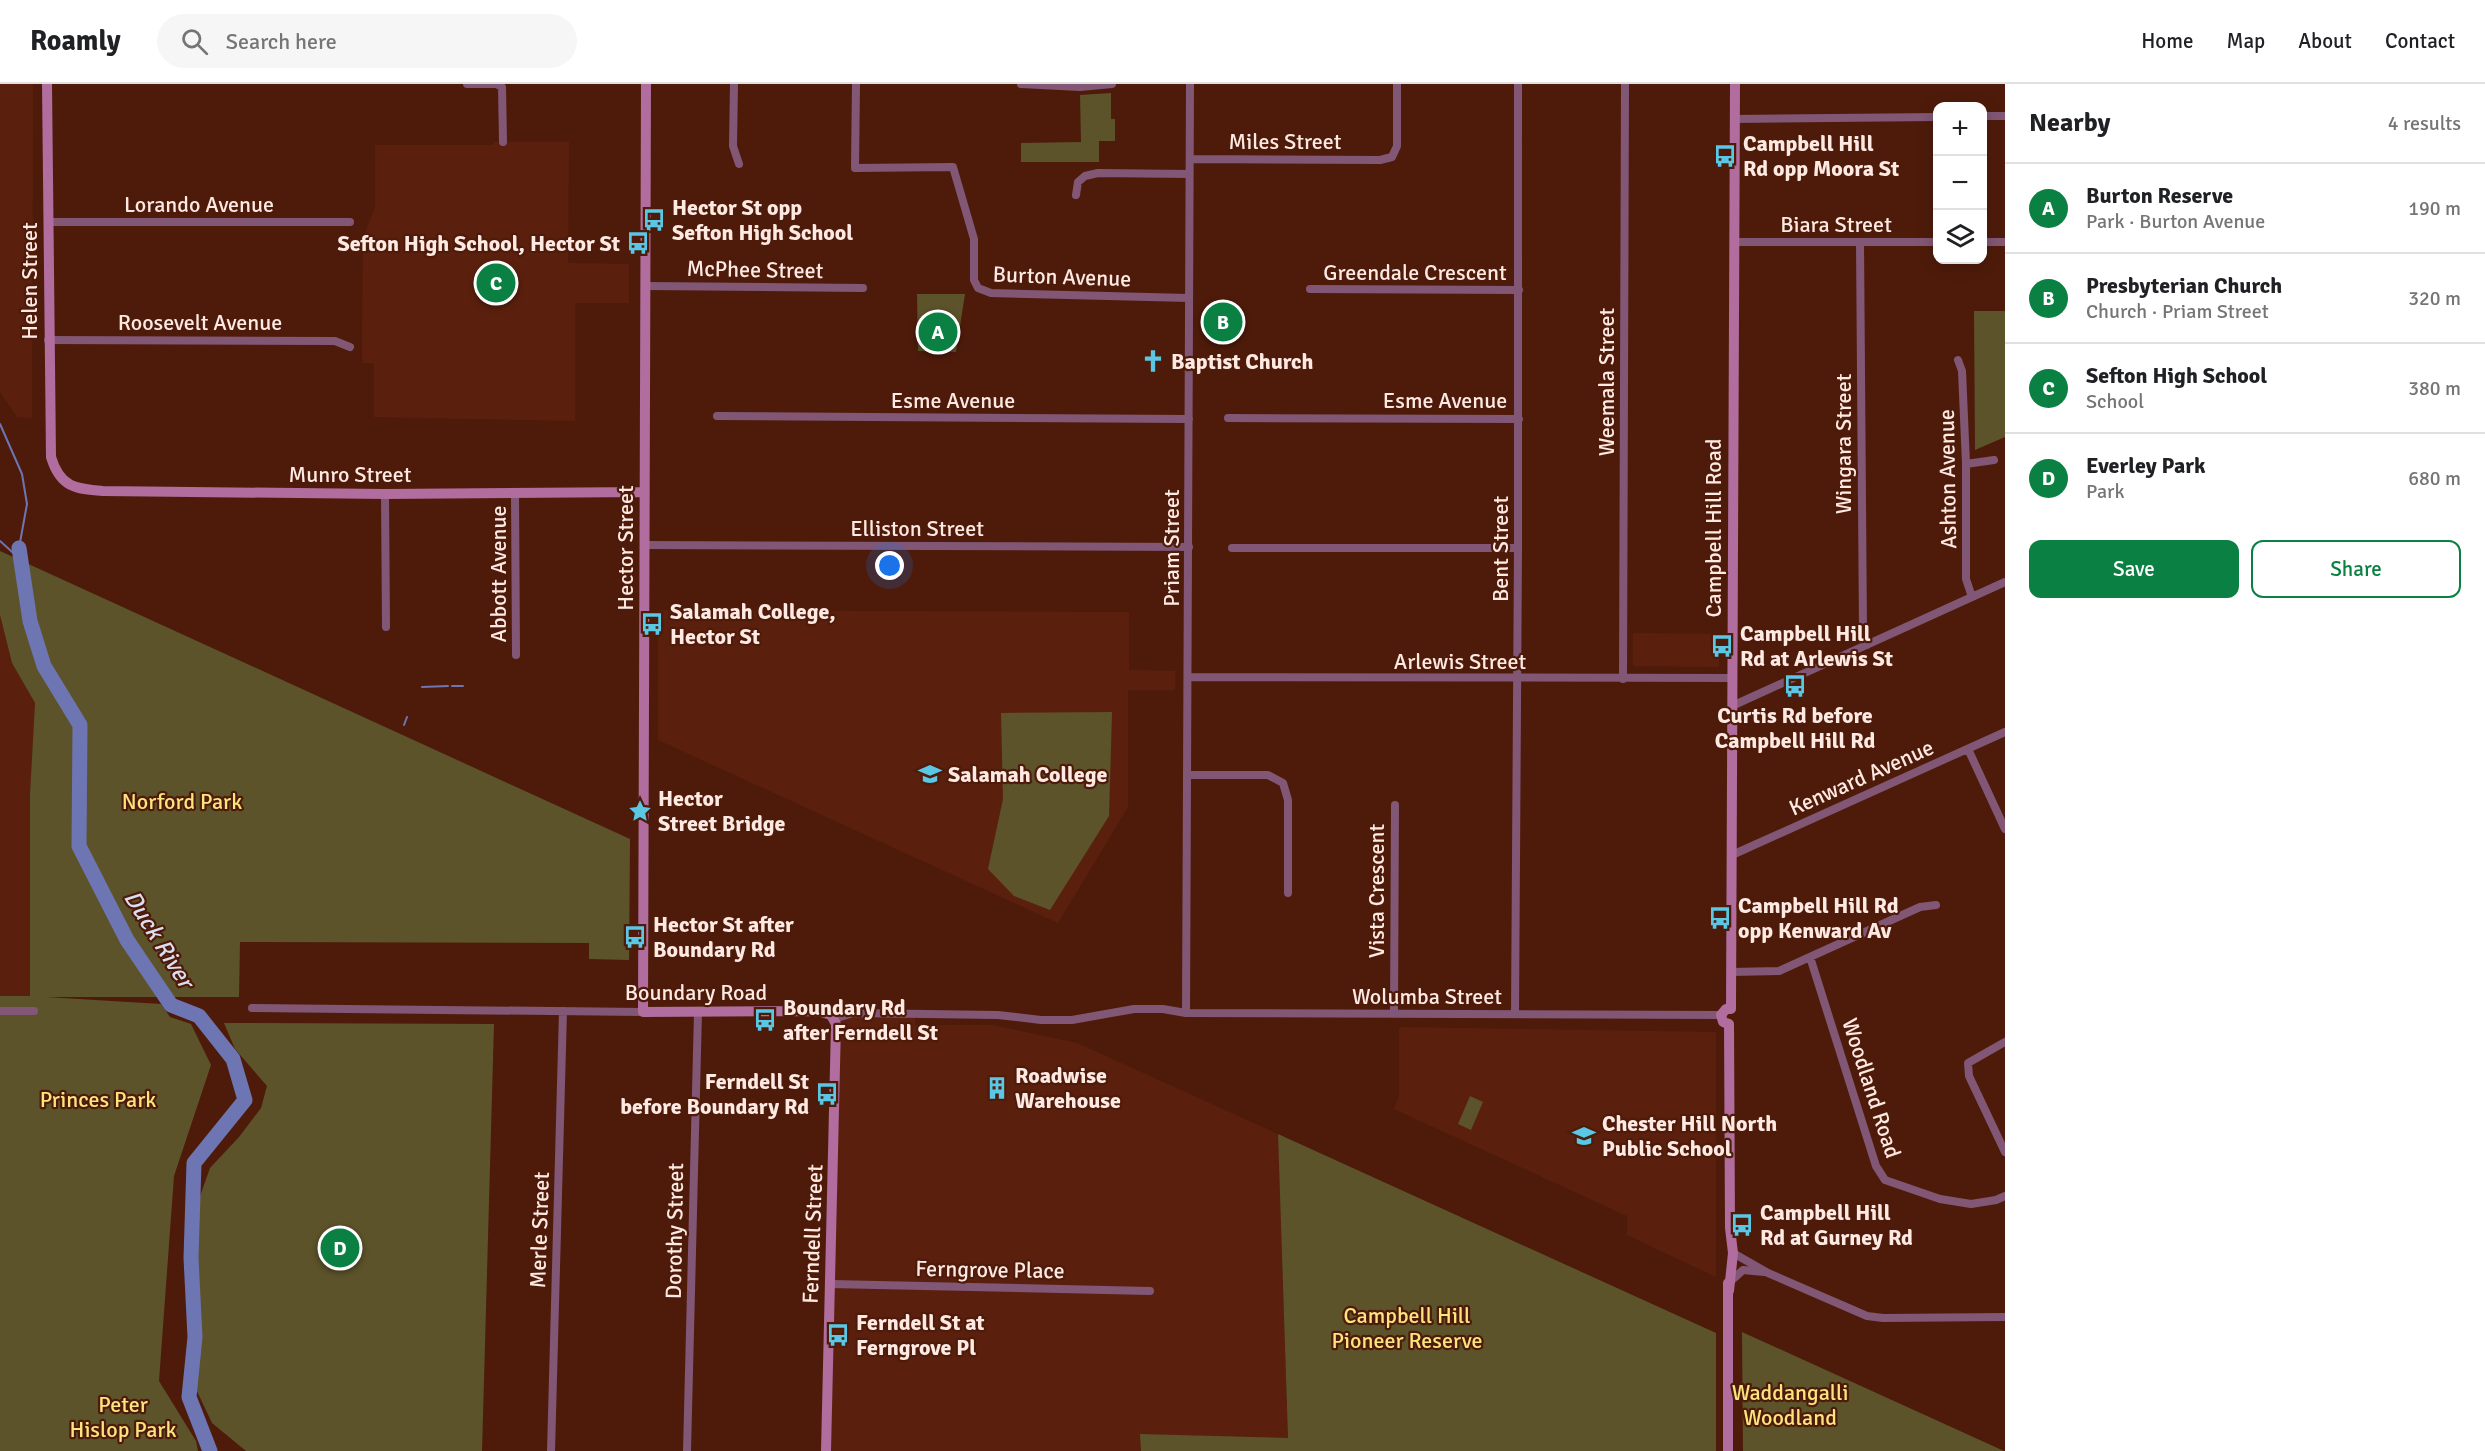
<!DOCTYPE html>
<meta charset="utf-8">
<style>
:root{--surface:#fff;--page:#f6f6f6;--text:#202124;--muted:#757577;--line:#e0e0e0;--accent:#0b8043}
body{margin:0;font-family:Signika,sans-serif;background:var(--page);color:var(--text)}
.controls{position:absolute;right:18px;top:18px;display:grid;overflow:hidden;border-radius:12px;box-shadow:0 3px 15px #0003}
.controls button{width:54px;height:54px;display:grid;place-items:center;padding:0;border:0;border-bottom:2px solid var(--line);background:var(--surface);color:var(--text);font:30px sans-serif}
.you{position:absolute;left:890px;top:482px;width:21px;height:21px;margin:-15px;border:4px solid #fff;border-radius:50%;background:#1a73e8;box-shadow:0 0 0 9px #1a73e833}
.badge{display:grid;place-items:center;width:39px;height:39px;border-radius:50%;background:var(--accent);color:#fff;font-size:20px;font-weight:700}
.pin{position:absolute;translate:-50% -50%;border:3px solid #fff;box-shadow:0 2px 6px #0006}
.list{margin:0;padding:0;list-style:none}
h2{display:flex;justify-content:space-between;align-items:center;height:78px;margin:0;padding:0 24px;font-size:26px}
h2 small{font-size:20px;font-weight:400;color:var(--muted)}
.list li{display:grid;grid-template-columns:39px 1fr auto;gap:18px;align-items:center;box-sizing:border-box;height:90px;padding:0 24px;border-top:2px solid var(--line)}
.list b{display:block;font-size:22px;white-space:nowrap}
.list p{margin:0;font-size:20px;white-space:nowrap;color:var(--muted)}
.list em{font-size:20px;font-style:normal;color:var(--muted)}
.actions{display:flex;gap:12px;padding:18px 24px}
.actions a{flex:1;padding:14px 0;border:2px solid var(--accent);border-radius:12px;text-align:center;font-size:21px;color:var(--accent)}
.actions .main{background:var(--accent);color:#fff}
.icon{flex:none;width:33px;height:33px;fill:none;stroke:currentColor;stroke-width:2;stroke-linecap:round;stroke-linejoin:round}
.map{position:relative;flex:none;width:2005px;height:1367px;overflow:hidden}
header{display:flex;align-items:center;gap:36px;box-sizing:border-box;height:84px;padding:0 30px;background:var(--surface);border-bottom:2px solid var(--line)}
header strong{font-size:28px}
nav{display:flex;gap:33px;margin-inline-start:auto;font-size:21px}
.search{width:420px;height:54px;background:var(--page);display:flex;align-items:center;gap:15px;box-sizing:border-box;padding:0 21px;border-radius:33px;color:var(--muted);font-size:22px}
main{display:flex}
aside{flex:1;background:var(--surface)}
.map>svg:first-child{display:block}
</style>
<header>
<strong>Roamly</strong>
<div class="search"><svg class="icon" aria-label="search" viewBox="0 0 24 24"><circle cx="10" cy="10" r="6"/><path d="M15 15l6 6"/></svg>Search here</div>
<nav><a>Home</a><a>Map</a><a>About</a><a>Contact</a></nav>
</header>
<main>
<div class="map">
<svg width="2005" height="1367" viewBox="0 0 2005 1367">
<rect width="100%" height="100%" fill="#4e1b0a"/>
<!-- built -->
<path fill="#5b200d" d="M 0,0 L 33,0 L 32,334 L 17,333 L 0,308 Z
M 494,58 L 569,58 L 568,179 L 629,180 L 629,219 L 575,219 L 575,337 L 374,333 L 374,279 L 362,279 L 363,154 L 375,123 L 375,61 L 494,61 Z
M 658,526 L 1129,528 L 1129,586 L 1175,587 L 1175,606 L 1128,606 L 1128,723 L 1058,839 L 658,656 Z
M 0,531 L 12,579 L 35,619 L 30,710 L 30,913 L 0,912 Z
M 1633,549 L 1719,550 L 1719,583 L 1633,582 Z
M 915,929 L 915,941 L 993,941 L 1077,959 L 1278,1050 L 1288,1355 L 1141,1350 L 1141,1367 L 826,1367 L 836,940 L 844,930 Z
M 1399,943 L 1716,948 L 1716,1193 L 1627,1151 L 1627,1132 L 1394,1025 L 1399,1012 Z"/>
<!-- green -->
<path fill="#5c532a" d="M 1111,9 L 1111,35 L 1115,35 L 1115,57 L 1099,57 L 1099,78 L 1021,78 L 1021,59 L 1081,58 L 1080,11 Z
M 917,210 L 965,210 L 956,268 L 918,267 Z
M 1974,227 L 2005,227 L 2005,353 L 1975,366 Z
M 0,467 L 630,755 L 629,876 L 589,875 L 589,859 L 240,858 L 239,913 L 46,913 L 161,920 L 170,933 L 191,940 L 211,981 L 174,1092 L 159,1297 L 196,1357 L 198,1367 L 0,1367 L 0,912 L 30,912 L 30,710 L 35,619 L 12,579 L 0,531 Z
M 1112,628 L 1109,732 L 1050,826 L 1014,812 L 988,785 L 1003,715 L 1001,629 Z
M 224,939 L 494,940 L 482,1367 L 246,1367 L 212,1339 L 186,1284 L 197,1237 L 189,1184 L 195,1181 L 188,1146 L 210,1084 L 239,1053 L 261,1024 L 267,1002 L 235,965 Z
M 1470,1012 L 1483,1018 L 1471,1046 L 1458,1040 Z
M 1278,1050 L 1716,1249 L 1716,1367 L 1141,1367 L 1140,1350 L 1288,1354 Z
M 1742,1248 L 2004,1367 L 1743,1367 Z"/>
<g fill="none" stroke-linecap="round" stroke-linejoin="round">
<!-- stream -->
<path stroke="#6e75b3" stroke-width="2" d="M 0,340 L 22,390 L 27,420 L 19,464
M 0,457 L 21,476
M 452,602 L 463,602
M 422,603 L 448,602
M 404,641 L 407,633"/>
<!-- river -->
<path stroke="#6e75b3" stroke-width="15" d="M 19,464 L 30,537 L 44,582 L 80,641 L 79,762 L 127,856 L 171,921 L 199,932 L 233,975 L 245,1016 L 194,1079 L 191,1174 L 195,1253 L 189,1313 L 210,1367"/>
<!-- street -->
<path stroke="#815775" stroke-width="8" d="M 467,0 L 496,0 L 502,3 L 503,58
M 734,0 L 733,62 L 739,80
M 856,0 L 855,84 L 953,83 L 974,155 L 974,196 L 978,204 L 991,209 L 1189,214
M 1021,0 L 1080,3 L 1112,0
M 1982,32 L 2005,32
M 1734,35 L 1938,33
M 1190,75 L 1380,76 L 1392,73 L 1397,62 L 1397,0
M 1076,111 L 1078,98 L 1085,92 L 1098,89 L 1189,90
M 49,138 L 350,138
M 1734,158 L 1938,158
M 1860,158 L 1863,548 L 1867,561
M 1982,158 L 2005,158
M 646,202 L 863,204
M 1310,205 L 1519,206
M 48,256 L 335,257 L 350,263
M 1958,276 L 1962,287 L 1966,380 L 1966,495 L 1972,513
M 717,332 L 1189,335
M 1228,334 L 1519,335
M 1966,380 L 1994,376
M 515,409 L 516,571
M 385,410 L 386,543
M 644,461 L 1189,463
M 1232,464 L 1518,464
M 1188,593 L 1732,594
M 1623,595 L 1625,0
M 1732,622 L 2005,498
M 1968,665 L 2005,745
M 1188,691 L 1268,691 L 1283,699 L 1288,716 L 1288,809
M 1732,771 L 2005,648
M 1810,873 L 1876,1082 L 1885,1096 L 1940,1115 L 1971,1120 L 1996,1116 L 2005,1112
M 1731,888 L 1779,887 L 1920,823 L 1936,821
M 252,924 L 643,928
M 0,927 L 34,927
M 1186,929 L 1190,0
M 1394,930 L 1395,721
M 1515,930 L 1518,464 L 1518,0
M 834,935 L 853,929 L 998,931 L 1041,936 L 1072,936 L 1134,925 L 1163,925 L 1186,929 L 1721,931
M 2005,958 L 1968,979 L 1969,992 L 2005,1068
M 1733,1169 L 1768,1189 L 1867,1232 L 1883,1234 L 2005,1233
M 1732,1196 L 1743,1186 L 1764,1188
M 830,1200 L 1150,1207
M 551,1367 L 563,927
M 687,1367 L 698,928"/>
<!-- secondary -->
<path stroke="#b06d9d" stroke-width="10" d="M 47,0 L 51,373 C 60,403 75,405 103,407 L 385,410 L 644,408
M 646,0 L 643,928 L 818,927 L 831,931 L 836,940 L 826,1367
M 1731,925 L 1735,0
M 1729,940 L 1723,938 L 1721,931 L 1726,925 L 1731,925
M 1728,1199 L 1728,1367
M 1729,1207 L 1733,1169 L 1730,1144 L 1729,940"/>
</g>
<!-- icons -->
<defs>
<g id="bus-bare" transform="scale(1.8)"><path d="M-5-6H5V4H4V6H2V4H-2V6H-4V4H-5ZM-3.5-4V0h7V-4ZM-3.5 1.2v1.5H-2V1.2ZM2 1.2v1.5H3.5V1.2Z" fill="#5ac8e5" stroke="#4e1b0a" stroke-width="2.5" paint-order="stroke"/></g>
<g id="church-bare" transform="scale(1.8)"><path d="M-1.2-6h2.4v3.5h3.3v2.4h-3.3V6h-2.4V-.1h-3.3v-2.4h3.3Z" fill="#5ac8e5" stroke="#4e1b0a" stroke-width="2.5" paint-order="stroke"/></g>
<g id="school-bare" transform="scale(1.8)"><path d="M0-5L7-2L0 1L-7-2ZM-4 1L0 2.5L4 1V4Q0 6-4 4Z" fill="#5ac8e5" stroke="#4e1b0a" stroke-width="2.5" paint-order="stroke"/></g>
<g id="sight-bare" transform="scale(1.8)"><path d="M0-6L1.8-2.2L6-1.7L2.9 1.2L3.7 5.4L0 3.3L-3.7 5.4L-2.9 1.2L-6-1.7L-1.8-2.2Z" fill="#5ac8e5" stroke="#4e1b0a" stroke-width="2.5" paint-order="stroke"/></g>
<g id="building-bare" transform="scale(1.8)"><path d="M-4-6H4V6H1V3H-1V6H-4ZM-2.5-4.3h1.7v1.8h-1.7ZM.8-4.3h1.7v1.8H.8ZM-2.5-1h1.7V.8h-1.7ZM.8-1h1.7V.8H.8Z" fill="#5ac8e5" stroke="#4e1b0a" stroke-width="2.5" paint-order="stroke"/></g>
</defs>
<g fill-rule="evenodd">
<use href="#bus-bare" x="1725" y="72"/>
<use href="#bus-bare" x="654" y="136"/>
<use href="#bus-bare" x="638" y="159"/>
<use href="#church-bare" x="1153" y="277"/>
<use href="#bus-bare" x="652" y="540"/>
<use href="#bus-bare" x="1722" y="562"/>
<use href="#bus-bare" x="1795" y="602"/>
<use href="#school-bare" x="930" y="690"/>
<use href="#sight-bare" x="640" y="727"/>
<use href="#bus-bare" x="1720" y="834"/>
<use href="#bus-bare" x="635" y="853"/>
<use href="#bus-bare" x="765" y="936"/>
<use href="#building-bare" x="997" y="1004"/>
<use href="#bus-bare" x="827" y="1010"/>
<use href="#school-bare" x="1584" y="1052"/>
<use href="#bus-bare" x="1742" y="1141"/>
<use href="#bus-bare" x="838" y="1251"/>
</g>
<g text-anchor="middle" stroke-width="4.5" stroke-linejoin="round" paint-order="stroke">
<!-- street labels -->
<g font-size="22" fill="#fee9e3" stroke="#4e1b0a">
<text x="1285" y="65">Miles Street</text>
<text x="199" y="128">Lorando Avenue</text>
<text x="1836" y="148">Biara Street</text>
<text transform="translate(755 185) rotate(1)" y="8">McPhee Street</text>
<text x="1415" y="196">Greendale Crescent</text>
<text transform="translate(1062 192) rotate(2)" y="8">Burton Avenue</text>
<text transform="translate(29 197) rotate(-90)" y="8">Helen Street</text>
<text x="200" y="246">Roosevelt Avenue</text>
<text transform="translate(1606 298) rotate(-90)" y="8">Weemala Street</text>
<text x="953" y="324">Esme Avenue</text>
<text x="1445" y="324">Esme Avenue</text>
<text transform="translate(1843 360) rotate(-90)" y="8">Wingara Street</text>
<text x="350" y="398">Munro Street</text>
<text transform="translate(1947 395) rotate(-91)" y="8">Ashton Avenue</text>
<text x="917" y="452">Elliston Street</text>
<text transform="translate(1713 444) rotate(-90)" y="8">Campbell Hill Road</text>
<text transform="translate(625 464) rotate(-90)" y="8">Hector Street</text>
<text transform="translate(1171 464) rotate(-90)" y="8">Priam Street</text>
<text transform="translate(1500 465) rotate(-90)" y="8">Bent Street</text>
<text transform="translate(498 490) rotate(-90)" y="8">Abbott Avenue</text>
<text x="1460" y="585">Arlewis Street</text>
<text transform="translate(1861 693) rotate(-24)" y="8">Kenward Avenue</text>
<text transform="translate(1376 807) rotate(-90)" y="8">Vista Crescent</text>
<text x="696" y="916">Boundary Road</text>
<text x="1427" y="920">Wolumba Street</text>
<text transform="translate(1872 1004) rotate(72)" y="8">Woodland Road</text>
<text transform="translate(539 1146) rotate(-88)" y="8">Merle Street</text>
<text transform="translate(674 1147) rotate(-89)" y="8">Dorothy Street</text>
<text transform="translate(812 1150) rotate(-88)" y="8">Ferndell Street</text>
<text transform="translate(990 1185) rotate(1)" y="8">Ferngrove Place</text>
</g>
<!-- poi labels -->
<g font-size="22" font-weight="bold" fill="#fee9e3" stroke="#4e1b0a" text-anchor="start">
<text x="1743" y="67">Campbell Hill<tspan x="1743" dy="25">Rd opp Moora St</tspan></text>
<text x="672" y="131">Hector St opp<tspan x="672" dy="25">Sefton High School</tspan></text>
<text x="620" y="167" text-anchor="end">Sefton High School, Hector St</text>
<text x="1171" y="285">Baptist Church</text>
<text x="670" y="535">Salamah College,<tspan x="670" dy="25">Hector St</tspan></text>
<text x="1740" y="557">Campbell Hill<tspan x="1740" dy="25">Rd at Arlewis St</tspan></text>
<text x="1795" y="639" text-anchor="middle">Curtis Rd before<tspan x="1795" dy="25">Campbell Hill Rd</tspan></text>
<text x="948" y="698">Salamah College</text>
<text x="658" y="722">Hector<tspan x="658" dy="25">Street Bridge</tspan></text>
<text x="1738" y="829">Campbell Hill Rd<tspan x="1738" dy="25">opp Kenward Av</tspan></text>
<text x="653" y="848">Hector St after<tspan x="653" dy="25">Boundary Rd</tspan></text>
<text x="783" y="931">Boundary Rd<tspan x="783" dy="25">after Ferndell St</tspan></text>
<text x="1015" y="999">Roadwise<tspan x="1015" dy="25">Warehouse</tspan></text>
<text x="809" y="1005" text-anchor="end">Ferndell St<tspan x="809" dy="25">before Boundary Rd</tspan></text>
<text x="1602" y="1047">Chester Hill North<tspan x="1602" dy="25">Public School</tspan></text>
<text x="1760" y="1136">Campbell Hill<tspan x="1760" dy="25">Rd at Gurney Rd</tspan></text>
<text x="856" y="1246">Ferndell St at<tspan x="856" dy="25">Ferngrove Pl</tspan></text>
</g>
<!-- park labels -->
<g font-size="22" fill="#fae57e" stroke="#4e1b0a">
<text x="182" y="725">Norford Park</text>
<text x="98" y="1023">Princes Park</text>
<text x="1407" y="1239">Campbell Hill<tspan x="1407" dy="25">Pioneer Reserve</tspan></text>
<text x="1790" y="1316">Waddangalli<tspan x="1790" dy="25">Woodland</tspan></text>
<text x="123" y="1328">Peter<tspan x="123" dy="25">Hislop Park</tspan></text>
</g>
<!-- water labels -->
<g font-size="24" font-style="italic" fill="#dbdef0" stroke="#4e1b0a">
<text transform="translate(159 855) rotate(58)" y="8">Duck River</text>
</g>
</g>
</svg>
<div class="controls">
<button>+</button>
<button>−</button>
<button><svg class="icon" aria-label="layers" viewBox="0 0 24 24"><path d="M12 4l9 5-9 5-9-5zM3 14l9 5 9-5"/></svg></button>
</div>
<div class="you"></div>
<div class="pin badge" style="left:938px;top:248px">A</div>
<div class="pin badge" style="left:1223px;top:238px">B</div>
<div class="pin badge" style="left:496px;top:199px">C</div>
<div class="pin badge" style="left:340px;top:1164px">D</div>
</div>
<aside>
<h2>Nearby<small>4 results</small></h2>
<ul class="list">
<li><span class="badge">A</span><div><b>Burton Reserve</b><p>Park · Burton Avenue</p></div><em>190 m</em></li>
<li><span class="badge">B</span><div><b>Presbyterian Church</b><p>Church · Priam Street</p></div><em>320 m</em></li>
<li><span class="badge">C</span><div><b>Sefton High School</b><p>School</p></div><em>380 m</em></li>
<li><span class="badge">D</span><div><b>Everley Park</b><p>Park</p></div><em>680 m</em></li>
</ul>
<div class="actions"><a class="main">Save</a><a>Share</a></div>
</aside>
</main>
